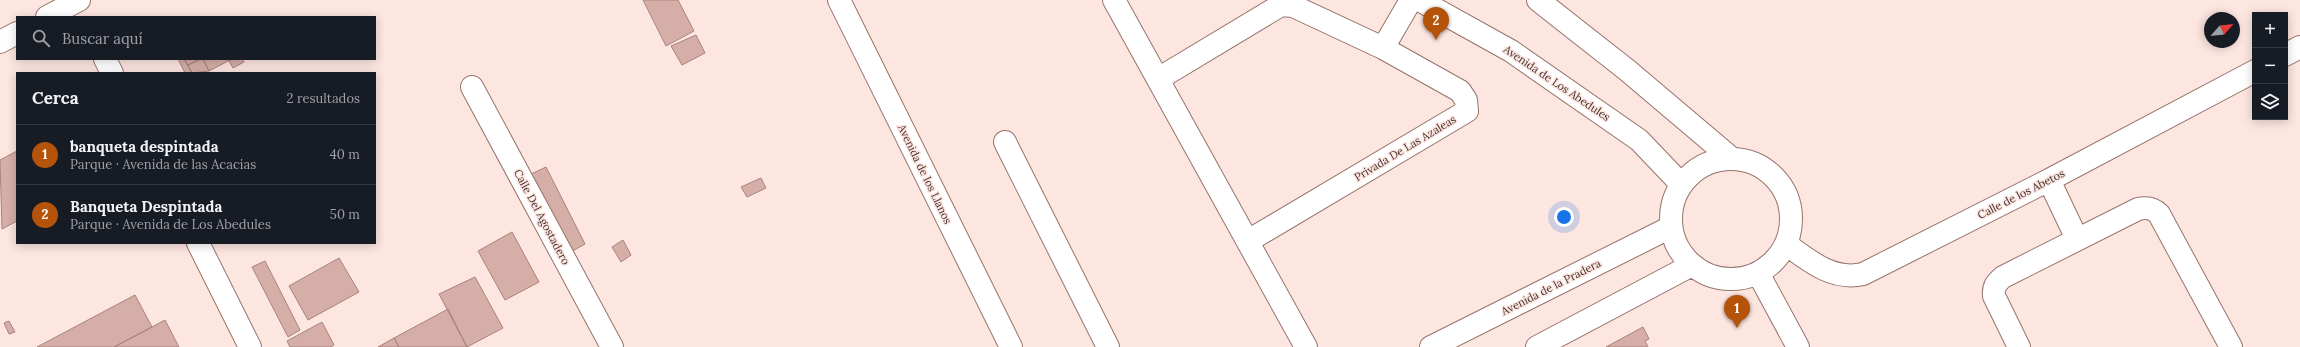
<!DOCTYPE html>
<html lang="es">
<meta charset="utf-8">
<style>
:root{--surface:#171b24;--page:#20242c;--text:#f1f3f6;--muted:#9ea1a6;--line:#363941;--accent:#b45309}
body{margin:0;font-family:Lora,serif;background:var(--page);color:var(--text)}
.controls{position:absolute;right:12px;top:12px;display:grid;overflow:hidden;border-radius:0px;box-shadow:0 2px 10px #0003}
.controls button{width:36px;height:36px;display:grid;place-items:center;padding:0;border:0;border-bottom:1px solid var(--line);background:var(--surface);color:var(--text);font:20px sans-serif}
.compass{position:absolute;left:2204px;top:12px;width:36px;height:36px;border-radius:50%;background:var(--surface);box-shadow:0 2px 10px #0003;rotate:63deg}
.you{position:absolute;left:1564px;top:217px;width:14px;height:14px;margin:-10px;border:3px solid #fff;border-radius:50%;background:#1a73e8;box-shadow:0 0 0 6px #1a73e833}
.badge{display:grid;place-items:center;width:26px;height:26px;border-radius:50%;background:var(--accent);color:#fff;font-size:13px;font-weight:700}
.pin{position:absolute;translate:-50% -33px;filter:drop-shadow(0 1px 2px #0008)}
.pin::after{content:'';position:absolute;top:21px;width:14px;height:12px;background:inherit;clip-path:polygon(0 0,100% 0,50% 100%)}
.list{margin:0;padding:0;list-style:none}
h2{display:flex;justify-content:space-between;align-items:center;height:52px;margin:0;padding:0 16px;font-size:17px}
h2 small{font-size:13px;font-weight:400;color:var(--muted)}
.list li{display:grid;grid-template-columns:26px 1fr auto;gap:12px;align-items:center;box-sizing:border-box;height:60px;padding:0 16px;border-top:1px solid var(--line)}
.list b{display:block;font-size:15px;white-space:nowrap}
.list p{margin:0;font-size:13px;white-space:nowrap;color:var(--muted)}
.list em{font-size:13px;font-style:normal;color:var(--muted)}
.icon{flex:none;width:22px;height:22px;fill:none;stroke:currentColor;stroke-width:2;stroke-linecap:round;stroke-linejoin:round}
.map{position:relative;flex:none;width:2300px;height:347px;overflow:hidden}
.search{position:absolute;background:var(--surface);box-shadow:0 2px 10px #0003;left:16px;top:16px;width:360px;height:44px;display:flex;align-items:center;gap:10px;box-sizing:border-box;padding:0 14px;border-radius:0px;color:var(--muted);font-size:15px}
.panel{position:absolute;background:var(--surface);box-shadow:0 2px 10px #0003;left:16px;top:72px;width:360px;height:172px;border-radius:0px}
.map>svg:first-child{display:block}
</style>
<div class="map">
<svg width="2300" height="347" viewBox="0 0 2300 347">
<rect width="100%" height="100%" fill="#fde5e0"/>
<!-- building -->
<path fill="#d5afa7" stroke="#a8837b" d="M 643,0 L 678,0 L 694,31 L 666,46 Z
M 696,35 L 705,53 L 682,65 L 671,46 Z
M 178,59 L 184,59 L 192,73 L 185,73 Z
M 184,59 L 200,59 L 188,65 Z
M 200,59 L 203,59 L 209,71 L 192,73 L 188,65 Z
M 203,59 L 232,59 L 209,71 Z
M 232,59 L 242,59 L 244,62 L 233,68 L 229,61 Z
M 17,151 L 17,221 L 2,229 L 0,160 Z
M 546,167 L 585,244 L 569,253 L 529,175 Z
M 761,178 L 766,188 L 747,197 L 741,187 Z
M 512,232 L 539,282 L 505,300 L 478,251 Z
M 623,240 L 631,255 L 621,262 L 612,247 Z
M 339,258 L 359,292 L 308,320 L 289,286 Z
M 265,261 L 300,330 L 288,337 L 252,267 Z
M 475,277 L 503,328 L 467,347 L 439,294 Z
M 135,295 L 152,327 L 114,347 L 37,347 Z
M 448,309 L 467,347 L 399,347 L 394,338 Z
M 165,320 L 179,347 L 114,347 L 152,327 Z
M 9,321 L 15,332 L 9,334 L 4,323 Z
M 322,322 L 334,345 L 331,347 L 290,347 L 287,341 Z
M 1643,327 L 1649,339 L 1645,341 L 1648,347 L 1606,347 Z
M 394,338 L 399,347 L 378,347 Z"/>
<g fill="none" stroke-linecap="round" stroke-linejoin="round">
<!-- minor casing -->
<g stroke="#96736b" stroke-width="24">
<path id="minor" d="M 839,0 L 1011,347
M 1114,0 L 1306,347
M 1419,0 L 1511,51 L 1639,140 L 1681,184
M 1538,0 L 1627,70 L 1731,158
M 47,17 L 79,0
M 0,42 L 17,33
M 1383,48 L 1411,0
M 2285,55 L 2300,47
M 105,59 L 112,73
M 1158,79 L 1281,5 L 1293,6 L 1383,48 L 1460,91 L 1466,100 L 1467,111 L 1248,241
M 472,87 L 612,347
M 1005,142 L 1108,347
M1671 219a60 60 0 1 1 120 0a60 60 0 1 1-120 0Z
M 2049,180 L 2077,239
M 198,243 L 250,347
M 1786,244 C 1809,261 1833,281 1863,274 L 2049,180 L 2255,71
M 1758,273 L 1798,347
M 1431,347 L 1671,227
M 1537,347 L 1692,265
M 2019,347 L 1994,296 C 1993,287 1996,283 2003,277 L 2138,209 C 2147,207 2153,208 2159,214 L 2231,347"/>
</g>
<!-- minor -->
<use href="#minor" stroke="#fff" stroke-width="22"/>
</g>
<g text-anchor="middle" stroke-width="3" stroke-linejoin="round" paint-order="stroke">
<!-- street labels -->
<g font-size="11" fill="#433330" stroke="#fde5e0">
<text transform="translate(1557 83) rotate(34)" y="4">Avenida de Los Abedules</text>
<text transform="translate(1405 148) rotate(-31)" y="4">Privada De Las Azaleas</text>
<text transform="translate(925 174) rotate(64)" y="4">Avenida de los Llanos</text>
<text transform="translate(2021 194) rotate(-27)" y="4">Calle de los Abetos</text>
<text transform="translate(542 217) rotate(62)" y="4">Calle Del Agostadero</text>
<text transform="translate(1551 287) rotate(-27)" y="4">Avenida de la Pradera</text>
</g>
</g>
</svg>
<div class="controls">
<button>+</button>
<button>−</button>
<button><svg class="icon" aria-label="layers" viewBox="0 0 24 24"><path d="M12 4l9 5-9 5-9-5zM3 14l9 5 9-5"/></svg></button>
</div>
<svg class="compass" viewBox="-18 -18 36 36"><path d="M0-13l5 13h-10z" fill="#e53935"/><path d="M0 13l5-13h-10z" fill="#9ea1a6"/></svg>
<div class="you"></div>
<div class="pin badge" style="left:1737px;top:328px">1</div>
<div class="pin badge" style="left:1436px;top:40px">2</div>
<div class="search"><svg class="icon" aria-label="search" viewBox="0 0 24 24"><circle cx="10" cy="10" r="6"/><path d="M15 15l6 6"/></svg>Buscar aquí</div>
<section class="panel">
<h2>Cerca<small>2 resultados</small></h2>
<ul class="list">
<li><span class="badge">1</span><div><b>banqueta despintada</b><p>Parque · Avenida de las Acacias</p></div><em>40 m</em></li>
<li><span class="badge">2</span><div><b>Banqueta Despintada</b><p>Parque · Avenida de Los Abedules</p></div><em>50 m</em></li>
</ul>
</section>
</div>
